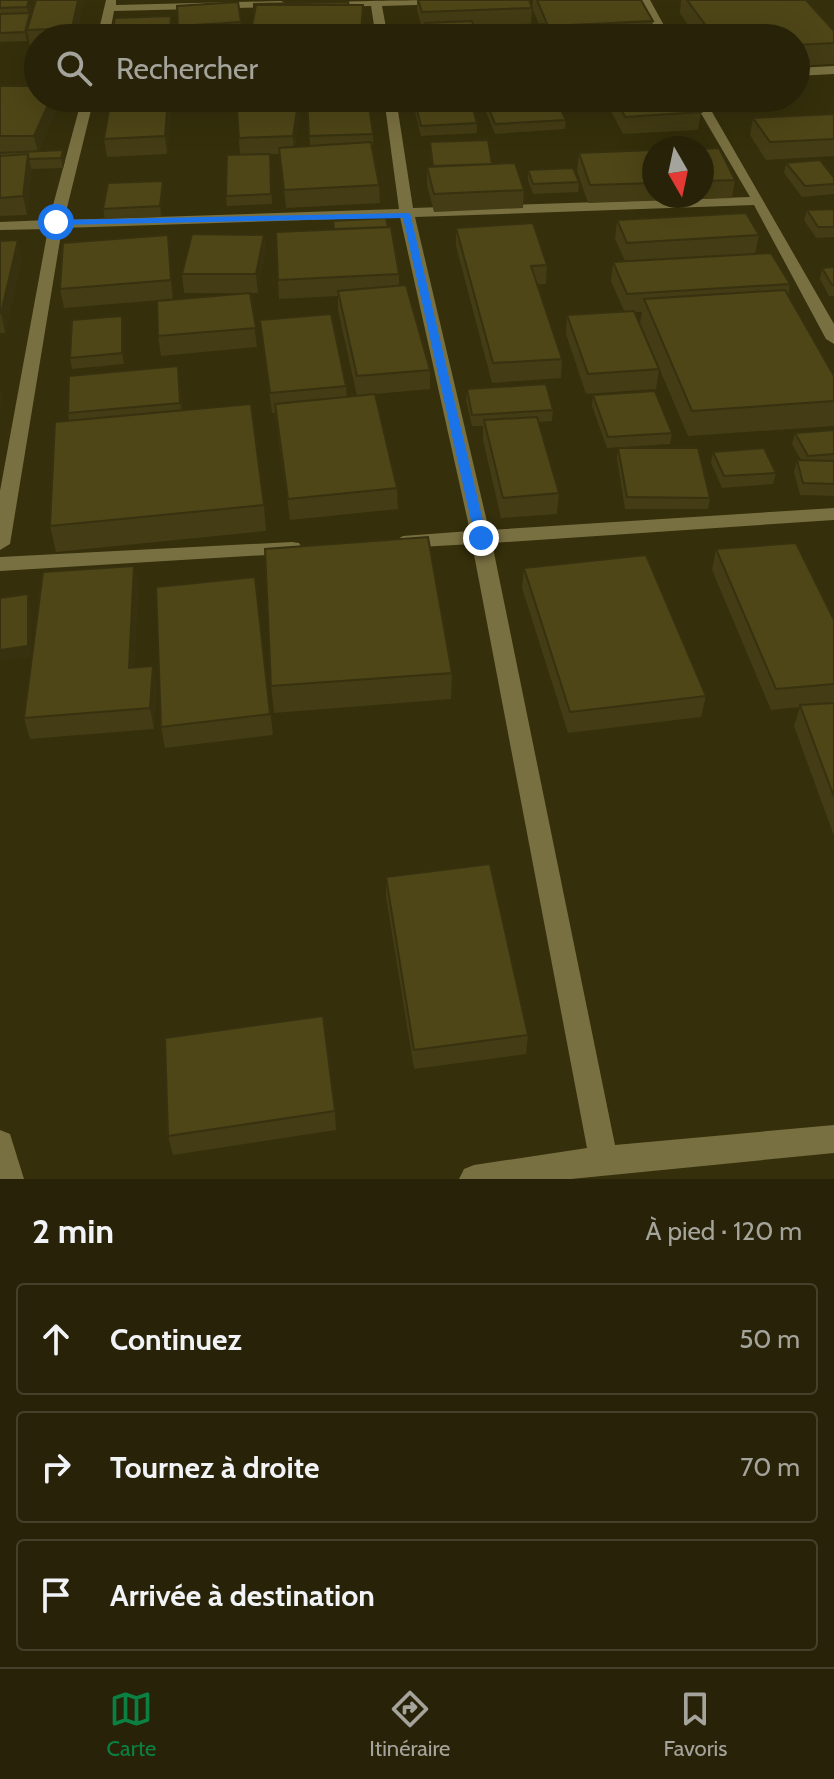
<!DOCTYPE html>
<html lang="fr">
<meta charset="utf-8">
<style>
:root{--surface:#282308;--page:#342f16;--text:#f1f3f6;--muted:#a5a49c;--line:#444029;--accent:#0b8043}
body{margin:0;font-family:Cabin,sans-serif;background:var(--page);color:var(--text)}
.compass{position:absolute;left:642px;top:136px;width:72px;height:72px;border-radius:50%;background:var(--surface);box-shadow:0 8px 32px #0002;rotate:171deg}
.stop{position:absolute;width:24px;height:24px;margin:-18px;border:6px solid #1a73e8;border-radius:50%;background:#fff}
.stop.end{background:#1a73e8;border-color:#fff;box-shadow:0 2px 8px #0008}
.list{margin:0;padding:0;list-style:none}
h2{display:flex;justify-content:space-between;align-items:center;height:104px;margin:0;padding:0 32px;font-size:34px}
h2 small{font-size:26px;font-weight:400;color:var(--muted)}
.list li{display:grid;grid-template-columns:52px 1fr auto;gap:24px;align-items:center;box-sizing:border-box;height:112px;margin:0 16px 16px;padding:0 16px;border:2px solid var(--line);border-radius:8px}
.list b{display:block;font-size:30px;white-space:nowrap}
.list em{font-size:26px;font-style:normal;color:var(--muted)}
.icon{flex:none;width:44px;height:44px;fill:none;stroke:currentColor;stroke-width:2;stroke-linecap:round;stroke-linejoin:round}
.map{position:relative;flex:none;width:834px;height:1179px;overflow:hidden}
.search{position:absolute;background:var(--surface);box-shadow:0 8px 32px #0002;left:24px;right:24px;top:24px;height:88px;display:flex;align-items:center;gap:20px;box-sizing:border-box;padding:0 28px;border-radius:44px;color:var(--muted);font-size:30px}
.sheet{height:488px;background:var(--surface)}
nav{display:flex;justify-content:space-around;align-items:center;box-sizing:border-box;height:112px;border-top:2px solid var(--line);background:var(--surface);font-size:22px;color:var(--muted)}
nav a{display:grid;justify-items:center;gap:4px}
nav .on{color:var(--accent)}
.map>svg:first-child{display:block}
</style>
<div class="map">
<svg width="834" height="1179" viewBox="0 0 834 1179">
<rect width="100%" height="100%" fill="#352f0b"/>
<g fill="none" stroke-linecap="round" stroke-linejoin="round">
<!-- minor -->
<path fill="#797041" fill-rule="evenodd" d="M 106,0 L 116,0 L 116,5 L 281,1 L 287,4 L 281,7 L 114,11 L 109,38 L 97,38 Z
M 490,0 L 485,3 L 382,6 L 388,38 L 376,38 L 371,6 L 321,7 L 315,4 C 329,0 464,0 490,0 Z
M 640,0 L 650,0 L 671,38 L 659,38 Z
M 834,66 L 834,74 L 796,76 L 796,68 Z
M 82,98 L 94,98 L 64,220 L 399,209 L 384,98 L 396,98 L 413,208 L 750,197 L 692,98 L 704,98 L 834,324 L 834,344 L 826,339 L 754,205 L 415,217 L 489,530 L 834,508 L 834,520 L 492,543 L 615,1145 L 834,1125 L 834,1153 L 571,1179 L 459,1179 L 464,1169 L 474,1165 L 587,1148 L 472,544 L 403,548 L 393,542 L 403,536 L 470,531 L 400,217 L 62,228 L 10,544 L 0,550 L 0,491 L 48,229 L 0,230 L 0,222 L 49,220 Z
M 292,542 L 299,543 L 302,548 L 299,553 L 0,571 L 0,557 Z"/>
<!-- tertiary -->
<path fill="#797041" fill-rule="evenodd" d="M 0,1130 L 10,1134 L 24,1179 L 0,1179 Z"/>
</g>
<!-- wall -->
<path fill="#433c14" d="M 0,0 L 31,6 L 30,13 L 31,18 L 84,0 L 76,38 L 38,38 L 38,46 L 30,46 L 28,35 L 27,41 L 0,42 Z
M 417,0 L 529,0 L 532,8 L 531,24 L 474,26 L 478,38 L 425,38 L 425,28 L 422,28 L 417,10 Z
M 533,0 L 641,0 L 653,21 L 651,37 L 492,38 L 493,26 L 539,24 L 532,8 Z
M 681,0 L 806,0 L 834,31 L 834,64 L 796,66 L 796,38 L 697,38 L 680,13 Z
M 254,4 L 349,5 L 363,21 L 362,38 L 251,38 Z
M 177,6 L 241,22 L 242,31 L 180,35 Z
M 172,25 L 171,38 L 113,38 L 112,33 Z
M 0,86 L 38,98 L 58,98 L 59,103 L 39,151 L 63,150 L 65,160 L 63,168 L 31,169 L 27,215 L 0,216 Z
M 111,98 L 226,98 L 226,102 L 172,104 L 167,154 L 107,157 L 104,139 Z
M 236,98 L 302,98 L 295,147 L 310,146 L 307,98 L 373,134 L 373,151 L 379,185 L 380,203 L 286,208 L 280,154 L 270,154 L 272,204 L 227,206 L 226,196 L 240,155 Z
M 414,98 L 529,98 L 470,101 L 477,123 L 477,133 L 421,136 L 414,108 Z
M 604,98 L 691,98 L 701,112 L 698,130 L 623,134 Z
M 738,98 L 769,98 L 768,103 L 742,104 Z
M 486,102 L 566,120 L 565,129 L 495,134 L 486,112 Z
M 834,114 L 834,156 L 766,160 L 750,135 L 753,118 Z
M 430,142 L 492,164 L 524,190 L 523,208 L 434,212 L 427,185 L 427,167 L 432,166 Z
M 702,149 L 735,180 L 732,198 L 588,203 L 577,171 L 579,153 L 654,150 L 654,196 L 702,196 Z
M 786,163 L 834,178 L 834,194 L 802,197 L 784,173 Z
M 528,170 L 579,182 L 578,192 L 533,194 L 528,180 Z
M 164,191 L 161,217 L 105,219 L 103,209 Z
M 834,209 L 834,237 L 816,238 L 804,220 L 807,210 Z
M 617,220 L 759,235 L 755,254 L 790,284 L 788,296 L 834,401 L 834,426 L 688,436 L 640,323 L 642,312 L 635,312 L 659,369 L 656,389 L 586,394 L 566,334 L 567,315 L 624,311 L 611,281 L 613,262 L 625,261 L 615,239 Z
M 333,221 L 399,274 L 399,286 L 430,370 L 430,389 L 375,394 L 397,488 L 398,509 L 290,520 L 275,413 L 272,413 L 260,320 L 346,386 L 347,397 L 357,396 L 338,310 L 338,296 L 279,299 L 278,280 L 333,229 Z
M 456,228 L 547,265 L 546,284 L 538,284 L 562,359 L 561,378 L 492,383 L 456,246 Z
M 168,235 L 173,299 L 64,308 L 60,289 Z
M 264,235 L 265,254 L 258,293 L 250,293 L 257,347 L 161,356 L 158,336 L 244,293 L 184,293 L 182,274 Z
M 0,241 L 22,259 L 5,333 L 0,333 Z
M 834,267 L 834,296 L 829,296 L 820,279 L 822,268 Z
M 122,316 L 124,327 L 124,364 L 72,369 L 70,358 Z
M 178,366 L 182,410 L 264,505 L 266,531 L 56,552 L 50,526 L 69,421 L 68,413 Z
M 467,389 L 553,410 L 552,421 L 539,422 L 559,493 L 557,514 L 501,518 L 483,440 L 483,426 L 472,426 L 466,400 Z
M 593,395 L 672,433 L 670,444 L 607,448 L 592,406 Z
M 834,430 L 834,496 L 800,495 L 794,472 L 797,460 L 801,460 L 792,444 L 795,433 Z
M 618,448 L 710,498 L 708,509 L 625,509 L 617,459 Z
M 713,452 L 776,473 L 773,484 L 722,488 L 711,463 Z
M 716,549 L 834,620 L 834,836 L 794,726 L 800,707 L 771,710 L 712,570 Z
M 134,566 L 138,586 L 134,668 L 153,666 L 157,687 L 154,729 L 30,739 L 24,718 Z
M 524,568 L 706,696 L 701,717 L 568,733 L 522,588 Z
M 255,577 L 273,735 L 165,748 L 161,727 Z
M 452,673 L 451,699 L 274,713 L 271,686 Z
M 386,877 L 528,1035 L 526,1054 L 414,1069 L 386,897 Z
M 335,1111 L 336,1130 L 173,1155 L 168,1136 Z"/>
<!-- shaded-wall -->
<path fill="#373110" d="M 29,0 L 31,6 L 30,13 L 31,22 L 27,30 L 28,35 L 27,41 L 25,32 L 29,16 L 27,7 Z
M 78,0 L 84,0 L 76,38 L 74,38 L 72,28 Z
M 363,5 L 363,21 L 361,38 L 361,32 Z
M 51,98 L 58,98 L 59,103 L 38,153 L 34,136 Z
M 168,98 L 171,98 L 172,104 L 167,154 L 165,136 Z
M 299,98 L 302,98 L 294,153 L 293,136 Z
M 63,150 L 65,160 L 63,168 L 61,158 Z
M 28,154 L 32,172 L 27,215 L 23,196 Z
M 163,181 L 164,191 L 161,217 L 160,206 Z
M 168,235 L 171,254 L 173,299 L 171,280 Z
M 264,235 L 265,254 L 258,293 L 256,274 Z
M 18,240 L 22,259 L 5,333 L 1,313 Z
M 122,316 L 124,327 L 124,364 L 122,353 Z
M 178,366 L 180,386 L 182,423 L 180,403 Z
M 2,386 L 4,397 L 0,415 L 0,392 Z
M 134,566 L 138,586 L 133,689 L 129,668 Z
M 28,594 L 31,606 L 31,657 L 0,662 L 0,650 Z
M 153,666 L 157,687 L 154,729 L 150,708 Z"/>
<!-- building -->
<path fill="#4e4617" stroke="#373110" stroke-width="2" d="M 0,0 L 29,0 L 27,7 L 0,8 Z
M 36,0 L 78,0 L 72,28 L 27,30 Z
M 418,0 L 529,0 L 532,8 L 422,12 Z
M 537,0 L 641,0 L 653,21 L 548,26 Z
M 687,0 L 806,0 L 834,31 L 834,43 L 796,45 L 796,38 L 715,38 Z
M 238,2 L 241,22 L 178,26 L 177,6 Z
M 348,2 L 349,5 L 256,5 L 255,11 L 254,11 L 254,4 Z
M 256,5 L 363,5 L 361,32 L 251,32 Z
M 30,13 L 25,32 L 0,33 L 0,14 Z
M 171,16 L 170,31 L 112,33 L 115,18 Z
M 472,21 L 478,38 L 429,38 L 425,23 Z
M 544,24 L 550,38 L 497,38 L 493,26 Z
M 0,86 L 38,86 L 38,98 L 51,98 L 34,136 L 0,136 Z
M 111,98 L 168,98 L 165,136 L 104,139 Z
M 236,98 L 299,98 L 293,136 L 239,138 Z
M 307,98 L 368,98 L 373,134 L 309,136 Z
M 414,98 L 470,98 L 477,123 L 421,126 Z
M 555,98 L 566,120 L 495,124 L 486,102 Z
M 615,98 L 691,98 L 701,112 L 625,117 Z
M 834,114 L 834,139 L 770,142 L 753,118 Z
M 488,140 L 492,164 L 433,166 L 430,142 Z
M 371,142 L 379,185 L 284,190 L 279,148 Z
M 719,148 L 735,180 L 702,181 L 702,149 Z
M 63,150 L 61,158 L 29,159 L 28,154 L 0,156 L 0,153 Z
M 654,150 L 654,183 L 590,185 L 579,153 Z
M 28,154 L 23,196 L 0,198 L 0,156 Z
M 270,154 L 271,194 L 226,196 L 227,155 Z
M 820,160 L 834,178 L 834,184 L 805,186 L 786,163 Z
M 515,163 L 524,190 L 434,194 L 427,167 Z
M 573,168 L 579,182 L 533,184 L 528,170 Z
M 163,181 L 160,206 L 103,209 L 108,183 Z
M 834,209 L 834,227 L 818,227 L 807,210 Z
M 746,213 L 759,235 L 627,243 L 617,220 Z
M 386,218 L 388,227 L 334,229 L 333,221 Z
M 533,223 L 547,265 L 531,266 L 562,359 L 493,363 L 456,228 Z
M 391,227 L 399,274 L 278,280 L 276,232 Z
M 192,234 L 264,235 L 256,274 L 182,274 Z
M 168,235 L 171,280 L 60,289 L 63,243 Z
M 18,240 L 1,313 L 0,313 L 0,241 Z
M 771,253 L 790,284 L 627,294 L 613,262 Z
M 834,267 L 834,285 L 832,285 L 822,268 Z
M 406,285 L 430,370 L 357,376 L 338,291 Z
M 785,290 L 834,376 L 834,401 L 692,411 L 644,299 Z
M 250,293 L 256,328 L 158,336 L 157,301 Z
M 634,311 L 659,369 L 588,374 L 567,315 Z
M 331,314 L 346,386 L 270,393 L 260,320 Z
M 122,316 L 122,353 L 70,358 L 72,320 Z
M 178,366 L 180,403 L 68,413 L 69,376 Z
M 546,384 L 553,410 L 472,415 L 467,389 Z
M 655,391 L 672,433 L 608,437 L 593,395 Z
M 375,394 L 397,488 L 288,499 L 275,404 Z
M 251,404 L 264,505 L 50,526 L 55,422 Z
M 537,417 L 559,493 L 503,498 L 484,420 Z
M 834,430 L 834,454 L 808,456 L 795,433 Z
M 618,448 L 698,448 L 710,498 L 627,497 Z
M 764,448 L 776,473 L 724,476 L 713,452 Z
M 797,460 L 834,461 L 834,484 L 803,483 Z
M 428,537 L 452,673 L 271,686 L 265,549 Z
M 796,543 L 834,620 L 834,684 L 776,689 L 716,549 Z
M 646,555 L 706,696 L 570,712 L 524,568 Z
M 134,566 L 129,668 L 153,666 L 150,708 L 24,718 L 43,572 Z
M 255,577 L 270,714 L 161,727 L 156,587 Z
M 28,594 L 28,646 L 0,650 L 0,598 Z
M 834,703 L 834,797 L 800,705 Z
M 490,864 L 528,1035 L 414,1050 L 386,877 Z
M 323,1016 L 335,1111 L 168,1136 L 165,1038 Z"/>
<!-- route -->
<path fill="#1a73e8" d="M 410,213 L 487,538 L 481,542 L 475,538 L 403,218 L 56,225 L 52,222 L 56,220 Z"/>
</svg>
<svg class="compass" viewBox="-18 -18 36 36"><path d="M0-13l5 13h-10z" fill="#e53935"/><path d="M0 13l5-13h-10z" fill="#a5a49c"/></svg>
<div class="stop" style="left:56px;top:222px"></div>
<div class="stop end" style="left:481px;top:538px"></div>
<div class="search"><svg class="icon" aria-label="search" viewBox="0 0 24 24"><circle cx="10" cy="10" r="6"/><path d="M15 15l6 6"/></svg>Rechercher</div>
</div>
<section class="sheet">
<h2>2 min<small>À pied · 120 m</small></h2>
<ul class="list">
<li><svg class="icon" aria-label="ahead" viewBox="0 0 24 24"><path d="M12 20V5M6 11l6-6 6 6"/></svg><div><b>Continuez</b></div><em>50 m</em></li>
<li><svg class="icon" aria-label="right" viewBox="0 0 24 24"><path d="M7 20v-9h11M14 6l5 5-5 5"/></svg><div><b>Tournez à droite</b></div><em>70 m</em></li>
<li><svg class="icon" aria-label="arrive" viewBox="0 0 24 24"><path d="M6 21V4h12l-3 4 3 4H6"/></svg><div><b>Arrivée à destination</b></div></li>
</ul>
</section>
<nav>
<a class="on"><svg class="icon" aria-label="map" viewBox="0 0 24 24"><path d="M3 6l6-2 6 2 6-2v14l-6 2-6-2-6 2zM9 4v14M15 6v14"/></svg>Carte</a>
<a><svg class="icon" aria-label="directions" viewBox="0 0 24 24"><path d="M12 3l9 9-9 9-9-9zM9 14v-3h6M13 9l2 2-2 2"/></svg>Itinéraire</a>
<a><svg class="icon" aria-label="saved" viewBox="0 0 24 24"><path d="M7 4h10v16l-5-4-5 4z"/></svg>Favoris</a>
</nav>
